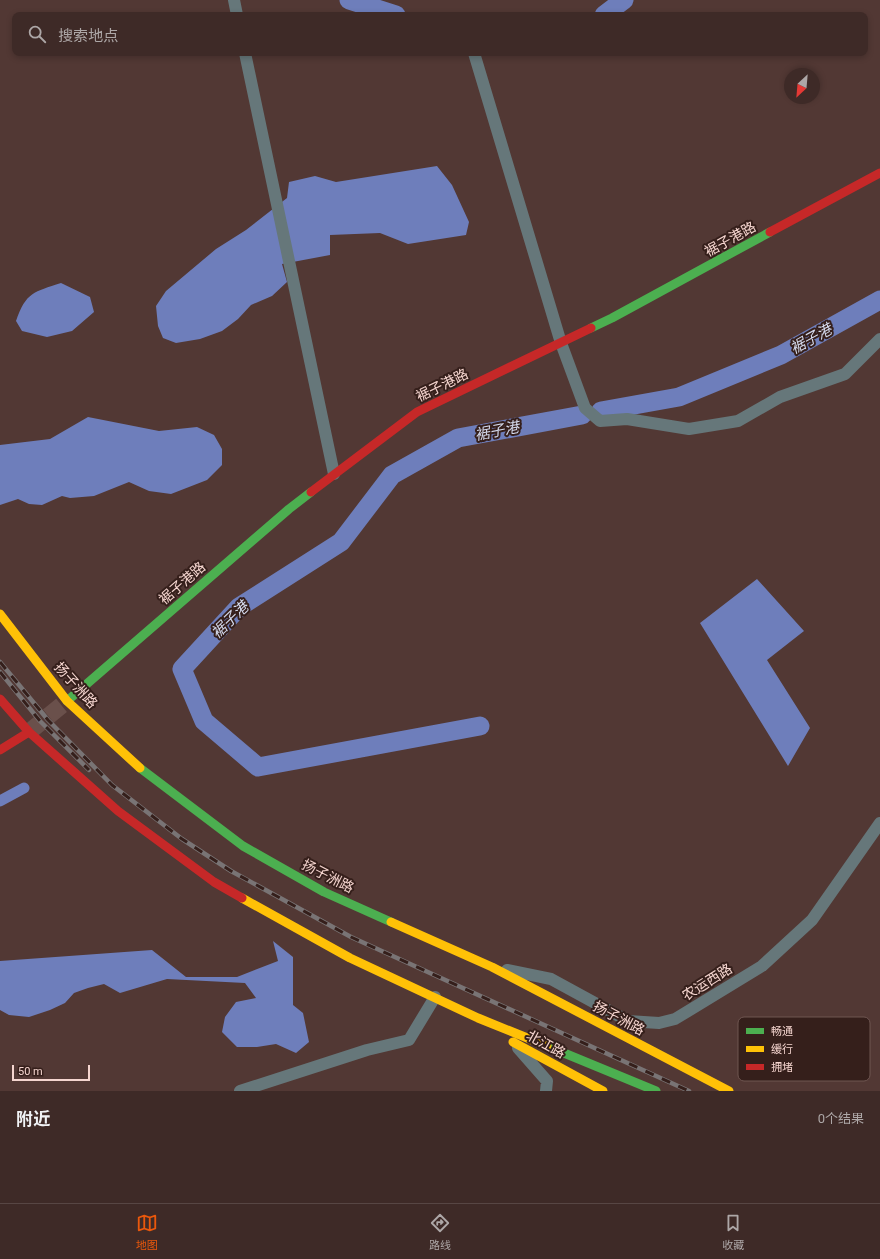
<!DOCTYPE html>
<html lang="zh">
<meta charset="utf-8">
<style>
:root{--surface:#3e2a27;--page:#493633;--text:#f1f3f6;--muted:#ada7a7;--line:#574644;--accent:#ea580c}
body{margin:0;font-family:Roboto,"Noto Sans SC",sans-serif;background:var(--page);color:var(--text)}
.compass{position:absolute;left:784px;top:68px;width:36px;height:36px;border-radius:50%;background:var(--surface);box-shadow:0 2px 6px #0003;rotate:206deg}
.scale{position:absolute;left:12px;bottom:10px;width:78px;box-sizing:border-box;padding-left:4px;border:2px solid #f5d5cf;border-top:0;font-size:11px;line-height:14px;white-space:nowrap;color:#f5d5cf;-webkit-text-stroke:3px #351f1b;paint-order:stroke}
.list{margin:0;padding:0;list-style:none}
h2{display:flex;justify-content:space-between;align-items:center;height:52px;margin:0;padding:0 16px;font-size:17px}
h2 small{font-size:13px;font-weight:400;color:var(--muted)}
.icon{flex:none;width:22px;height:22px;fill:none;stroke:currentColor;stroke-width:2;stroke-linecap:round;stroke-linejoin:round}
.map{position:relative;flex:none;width:880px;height:1091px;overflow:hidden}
.search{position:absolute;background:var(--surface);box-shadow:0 2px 6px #0003;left:12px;right:12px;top:12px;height:44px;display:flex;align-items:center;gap:10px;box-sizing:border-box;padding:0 14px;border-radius:8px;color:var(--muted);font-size:15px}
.sheet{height:112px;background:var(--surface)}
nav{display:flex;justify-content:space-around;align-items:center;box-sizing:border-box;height:56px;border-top:1px solid var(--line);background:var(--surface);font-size:11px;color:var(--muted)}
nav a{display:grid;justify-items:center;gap:2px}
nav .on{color:var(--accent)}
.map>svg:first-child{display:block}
</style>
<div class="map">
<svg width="880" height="1091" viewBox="0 0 880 1091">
<rect width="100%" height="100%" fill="#523834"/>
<!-- water -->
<path fill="#6e7ebb" d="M 437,166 L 452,185 L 469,222 L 466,235 L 408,244 L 380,233 L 330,235 L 330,255 L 282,264 L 287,282 L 272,296 L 251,305 L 238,319 L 222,331 L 200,339 L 176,343 L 163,338 L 158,326 L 156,306 L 166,291 L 216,249 L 246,230 L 287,198 L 289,182 L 315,176 L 336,182 Z
M 61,283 L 90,297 L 94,312 L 72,331 L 47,337 L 22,331 L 16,321 C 26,292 34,292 61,283 Z
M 88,417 L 159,431 L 197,427 L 214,435 L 222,449 L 222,465 L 207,480 L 171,494 L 149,491 L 129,482 L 94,496 L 70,498 L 62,496 L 42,505 L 29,504 L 18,499 L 0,505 L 0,445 L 50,439 Z
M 757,579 L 804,631 L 767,660 L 810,728 L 788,766 L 700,623 Z
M 273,941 L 293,957 L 293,1005 L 303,1013 L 309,1042 L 296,1053 L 276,1044 L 257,1047 L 237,1047 L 222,1032 L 225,1017 L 236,1002 L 256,998 L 245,983 L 167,979 L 120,993 L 104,984 L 88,988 L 74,993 L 65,1003 L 50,1010 L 29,1017 L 9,1015 L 0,1010 L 0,961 L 152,950 L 186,977 L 237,977 L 278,961 Z"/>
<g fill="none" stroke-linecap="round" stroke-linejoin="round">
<!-- canal -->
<path stroke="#6e7ebb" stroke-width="11" d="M 0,801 L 24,788"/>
<!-- river -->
<path stroke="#6e7ebb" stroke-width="19" d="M 349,0 L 396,15
M 604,15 L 624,0
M 601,411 L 679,397 L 781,355 L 880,300
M 480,726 L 258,767 L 204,721 L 182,669 L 239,607 L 341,542 L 392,475 L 458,438 L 582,415"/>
<!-- secondary-tunnel -->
<path stroke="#6a504b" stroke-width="17" stroke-dasharray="17 8" stroke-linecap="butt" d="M 29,732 L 67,701"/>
<!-- street -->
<path stroke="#66777a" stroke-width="12" d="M 234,0 L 237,15
M 245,53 L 334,474
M 474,53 L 561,343 L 585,408 L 600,421 L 627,419 L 689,429 L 738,421 L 780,397 L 845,374 L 880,339
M 507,970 L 551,979 L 628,1021 L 659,1023 L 675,1019 L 762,966 L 812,920 L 880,823
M 518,1048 L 547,1081 L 546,1091
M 240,1091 L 367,1050 L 409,1040 L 435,997"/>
<!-- fast -->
<path stroke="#4caf50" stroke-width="9" d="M 591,328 L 612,318 L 770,232
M 67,701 L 289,509 L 311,492
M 140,768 L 243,846 L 324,892 L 391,922
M 547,1046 L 656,1091"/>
<!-- slow -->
<path stroke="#ffc107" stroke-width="9" d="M 0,614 L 67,701 L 140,768
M 242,898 L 350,958 L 478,1018 L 547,1046
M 391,922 L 492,967 L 729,1091
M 513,1042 L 603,1091"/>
<!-- jam -->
<path stroke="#c62828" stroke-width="9" d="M 770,232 L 880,173
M 311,492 L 417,412 L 591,328
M 0,699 L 29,732 L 118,811 L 214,882 L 242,898
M 0,750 L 29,732"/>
<!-- rail casing -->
<g stroke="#797475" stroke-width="4.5">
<path id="rail" d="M 0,662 L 48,720 L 112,785 L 182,839 L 231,871 L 351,937 L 689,1091
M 0,672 L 40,721 L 89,770"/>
</g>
<!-- rail -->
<use href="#rail" stroke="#351f1b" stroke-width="3" stroke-dasharray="9" stroke-linecap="butt"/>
</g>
<g text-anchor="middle" stroke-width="4" stroke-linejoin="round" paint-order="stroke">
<!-- street labels -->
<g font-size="14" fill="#f5d5cf" stroke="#351f1b">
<text transform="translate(730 239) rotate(-29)" y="5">裾子港路</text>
<text transform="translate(442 385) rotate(-26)" y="5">裾子港路</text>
<text transform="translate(182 583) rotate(-41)" y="5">裾子港路</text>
<text transform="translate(76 685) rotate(48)" y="5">扬子洲路</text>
<text transform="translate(328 876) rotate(27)" y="5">扬子洲路</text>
<text transform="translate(707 982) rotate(-32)" y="5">农运西路</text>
<text transform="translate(619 1018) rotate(28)" y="5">扬子洲路</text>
<text transform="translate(546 1044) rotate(29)" y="5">北江路</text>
</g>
<!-- water labels -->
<g font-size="15" font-style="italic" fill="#d4daed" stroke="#351f1b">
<text transform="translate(811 339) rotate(-29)" y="5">裾子港</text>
<text transform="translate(497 431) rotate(-11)" y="5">裾子港</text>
<text transform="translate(230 620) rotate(-44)" y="5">裾子港</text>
</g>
</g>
<!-- legend -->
<rect x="738" y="1017" width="132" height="64" rx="6" fill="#351f1b" stroke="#6f5651" stroke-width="1"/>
<rect x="746" y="1028" width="18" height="6" fill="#4caf50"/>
<rect x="746" y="1046" width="18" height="6" fill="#ffc107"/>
<rect x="746" y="1064" width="18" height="6" fill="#c62828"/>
<g font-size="11" fill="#f5d5cf">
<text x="771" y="1035">畅通</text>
<text x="771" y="1053">缓行</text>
<text x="771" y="1071">拥堵</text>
</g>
</svg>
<svg class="compass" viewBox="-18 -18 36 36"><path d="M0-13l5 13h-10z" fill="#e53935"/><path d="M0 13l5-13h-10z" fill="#ada7a7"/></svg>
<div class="scale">50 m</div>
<div class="search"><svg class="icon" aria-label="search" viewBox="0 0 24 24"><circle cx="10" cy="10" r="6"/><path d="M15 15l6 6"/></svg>搜索地点</div>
</div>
<section class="sheet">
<h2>附近<small>0个结果</small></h2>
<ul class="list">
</ul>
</section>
<nav>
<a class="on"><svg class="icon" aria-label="map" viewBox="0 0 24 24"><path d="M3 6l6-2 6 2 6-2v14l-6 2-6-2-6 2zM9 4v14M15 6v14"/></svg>地图</a>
<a><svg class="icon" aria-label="directions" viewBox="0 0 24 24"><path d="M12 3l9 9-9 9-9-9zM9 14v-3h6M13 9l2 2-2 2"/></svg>路线</a>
<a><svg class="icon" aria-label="saved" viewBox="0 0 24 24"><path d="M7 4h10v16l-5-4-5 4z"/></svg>收藏</a>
</nav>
